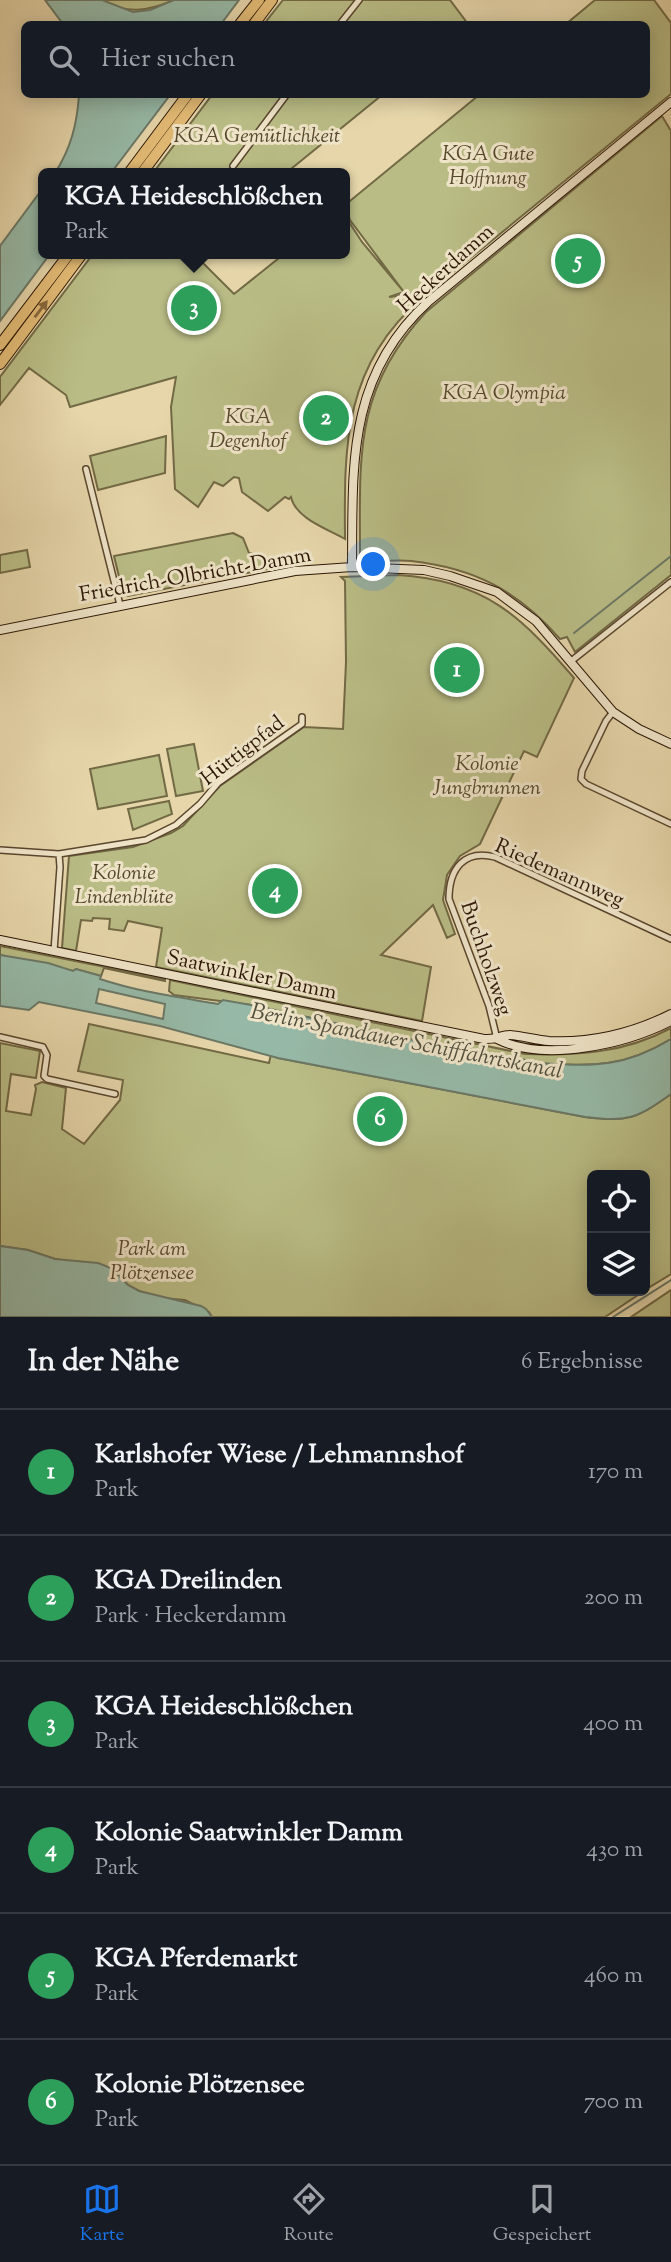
<!DOCTYPE html>
<html lang="de">
<meta charset="utf-8">
<style>
:root{--surface:#171b24;--page:#242831;--text:#f1f3f6;--muted:#9ea1a6;--line:#363941;--accent:#1a73e8}
body{margin:0;font-family:"Sorts Mill Goudy",serif;background:var(--page);color:var(--text)}
.controls{position:absolute;right:21px;bottom:21px;display:grid;overflow:hidden;border-radius:10px;box-shadow:0 4px 18px #0003}
.controls button{width:63px;height:63px;display:grid;place-items:center;padding:0;border:0;border-bottom:2px solid var(--line);background:var(--surface);color:var(--text);font:35px sans-serif}
.you{position:absolute;left:374px;top:565px;width:24px;height:24px;margin:-18px;border:5px solid #fff;border-radius:50%;background:#1a73e8;box-shadow:0 0 0 10px #1a73e833}
.badge{display:grid;place-items:center;width:46px;height:46px;border-radius:50%;background:var(--accent);color:#fff;font-size:23px;font-weight:700}
.pin{position:absolute;translate:-50% -50%;border:4px solid #fff;box-shadow:0 2px 7px #0006}
.popup{position:absolute;left:38px;top:168px;width:312px;height:91px;box-sizing:border-box;display:grid;place-content:center;border-radius:10px;background:var(--surface);filter:drop-shadow(0 2px 5px #0005);font-size:23px;white-space:nowrap;color:var(--muted)}
.popup b{font-size:26px;color:var(--text)}
.popup::after{content:'';position:absolute;left:50%;top:100%;margin-left:-14px;border:14px solid transparent;border-top-color:var(--surface)}
.list{margin:0;padding:0;list-style:none}
h2{display:flex;justify-content:space-between;align-items:center;height:91px;margin:0;padding:0 28px;font-size:30px}
h2 small{font-size:23px;font-weight:400;color:var(--muted)}
.list li{display:grid;grid-template-columns:46px 1fr auto;gap:21px;align-items:center;box-sizing:border-box;height:126px;padding:0 28px;border-top:2px solid var(--line)}
.list b{display:block;font-size:26px;white-space:nowrap}
.list p{margin:0;font-size:23px;white-space:nowrap;color:var(--muted)}
.list em{font-size:23px;font-style:normal;color:var(--muted)}
.icon{flex:none;width:38px;height:38px;fill:none;stroke:currentColor;stroke-width:2;stroke-linecap:round;stroke-linejoin:round}
.map{position:relative;flex:none;width:671px;height:1317px;overflow:hidden}
.search{position:absolute;background:var(--surface);box-shadow:0 4px 18px #0003;left:21px;right:21px;top:21px;height:77px;display:flex;align-items:center;gap:18px;box-sizing:border-box;padding:0 24px;border-radius:10px;color:var(--muted);font-size:26px}
.sheet{height:847px;background:var(--surface)}
nav{display:flex;justify-content:space-around;align-items:center;box-sizing:border-box;height:98px;border-top:2px solid var(--line);background:var(--surface);font-size:19px;color:var(--muted)}
nav a{display:grid;justify-items:center;gap:4px}
nav .on{color:var(--accent)}
.map>svg:first-child{display:block}
</style>
<div class="map">
<svg width="671" height="1317" viewBox="0 0 671 1317">
<rect width="100%" height="100%" fill="#e6d6aa"/>
<filter id="stains"><feTurbulence type="fractalNoise" baseFrequency=".00286" numOctaves="4"/><feColorMatrix values="0 0 0 0 .2 0 0 0 0 .09 0 0 0 0 .02 0 0 0 .5 -.17"/></filter>
<radialGradient id="worn" r=".72"><stop offset=".6" stop-color="#630" stop-opacity="0"/><stop offset="1" stop-color="#630" stop-opacity=".3"/></radialGradient>
<!-- green -->
<path fill="#b9bc85" stroke="#726945" stroke-width="2" d="M 102,0 L 174,0 C 148,11 127,15 102,0 Z
M 283,0 L 450,0 L 468,24 L 264,24 Z
M 595,0 L 654,0 L 671,23 L 671,94 L 424,296 C 344,365 344,442 345,539 C 328,529 296,519 291,497 L 289,499 L 285,497 L 268,511 L 242,492 L 239,478 L 234,477 L 223,486 L 214,482 L 198,507 L 175,489 L 171,407 L 176,377 L 70,407 L 66,395 L 29,368 L 0,405 L 0,377 L 93,254 L 194,254 L 234,294 L 284,254 L 344,254 L 345,216 L 362,242 L 404,292 L 389,297 L 406,295 L 350,220 L 345,205 L 479,95 L 646,94 L 646,24 L 566,24 Z
M 212,95 L 382,95 L 286,173 L 153,173 Z
M 662,116 L 671,131 L 671,575 L 575,652 L 567,637 L 560,639 C 518,591 475,568 411,561 C 395,559 378,563 363,559 L 360,557 C 360,458 353,390 426,312 Z
M 166,436 L 165,473 L 98,490 L 90,456 Z
M 233,533 L 243,538 L 249,553 L 287,563 L 288,565 L 128,596 L 123,593 L 114,556 Z
M 27,550 L 30,567 L 0,573 L 0,555 Z
M 398,575 C 484,580 521,616 574,678 L 537,757 L 524,751 L 480,844 L 460,856 L 447,875 L 443,900 L 455,934 L 447,938 L 433,905 L 381,955 L 431,967 L 422,1021 L 156,967 L 162,928 L 128,921 L 124,931 L 109,929 L 110,919 L 93,918 L 92,921 L 81,920 L 76,951 L 62,948 L 69,856 L 133,847 L 171,833 L 183,826 L 220,786 L 304,727 L 343,729 L 346,662 L 345,581 L 341,577 Z
M 194,744 L 203,791 L 176,796 L 167,749 Z
M 159,755 L 167,796 L 98,809 L 90,769 Z
M 169,801 L 172,814 L 133,830 L 128,809 Z
M 0,946 L 165,979 L 165,981 L 104,968 L 101,976 L 76,969 L 73,971 L 0,955 Z
M 170,980 L 525,1054 C 576,1056 625,1053 671,1028 L 671,1039 C 618,1071 586,1065 529,1063 L 524,1060 L 475,1050 L 469,1052 L 251,1005 L 174,995 L 169,991 Z
M 89,1024 L 269,1063 L 271,1054 L 278,1058 L 585,1117 C 629,1122 635,1119 671,1094 L 671,1274 L 645,1290 L 645,1175 L 592,1175 L 592,1291 L 644,1291 L 605,1317 L 212,1317 L 209,1312 L 185,1300 L 161,1298 L 139,1291 L 128,1285 L 111,1268 L 55,1259 L 28,1250 L 0,1246 L 0,1043 L 40,1051 L 36,1078 L 11,1074 L 6,1111 L 31,1115 L 36,1089 L 35,1085 L 42,1082 L 66,1088 L 62,1129 L 84,1144 L 120,1100 L 123,1080 L 78,1071 Z
M 671,1290 L 671,1317 L 631,1317 Z"/>
<!-- water -->
<path fill="#96b9a7" stroke="#6b7866" stroke-width="2" fill-rule="evenodd" d="M 45,0 L 102,0 L 133,12 L 150,10 L 174,0 L 239,0 L 221,24 L 63,24 Z
M 79,95 L 79,94 L 170,95 L 111,173 L 55,173 C 71,148 77,124 79,95 Z
M 43,188 L 44,254 L 50,254 L 0,321 L 0,246 Z
M 0,955 L 48,963 L 73,971 L 76,969 L 101,976 L 100,979 C 139,992 178,997 218,1004 L 223,1000 L 251,1005 L 469,1052 L 475,1050 L 525,1060 L 529,1063 C 587,1065 618,1071 671,1039 L 671,1094 C 636,1119 628,1122 585,1117 L 278,1058 L 160,1026 L 39,1002 L 29,1010 L 0,1006 ZM 99,989 L 165,1004 L 163,1019 L 96,1003 Z
M 0,1246 L 28,1250 L 55,1259 L 98,1263 L 111,1268 L 128,1285 L 139,1291 L 201,1306 L 206,1309 L 212,1317 L 0,1317 Z"/>
<g fill="none" stroke-linecap="round" stroke-linejoin="round">
<!-- stream -->
<path stroke="#6b7866" stroke-width="2" d="M 574,633 L 671,556
M 613,1317 L 671,1280"/>
<!-- street casing -->
<g stroke="#5a462e" stroke-width="8">
<path id="street" d="M 340,24 L 359,0
M 233,166 L 287,94
M 86,469 L 120,605
M 570,662 L 671,582
M 613,712 L 606,721 L 582,771 L 581,779 L 586,784 L 671,824
M 0,850 L 59,854 L 146,840 L 176,825 L 200,804 L 218,783 L 302,724 L 302,717
M 54,951 L 60,867 L 59,854
M 0,1037 L 43,1047 L 47,1055 L 44,1076 L 47,1079 L 115,1094
M 497,1039 L 489,1006 L 449,899 C 449,869 464,849 495,857 L 671,939"/>
</g>
<!-- secondary casing -->
<g stroke="#2b1605" stroke-width="10">
<path id="secondary" d="M 352,567 C 353,467 346,377 428,302 L 671,102
M 0,630 L 295,571 L 352,567 L 424,570 L 450,576 L 497,592 L 536,621 L 613,712 L 639,729 L 671,744
M 0,940 L 484,1039 C 494,1040 501,1035 510,1035 C 523,1036 536,1040 549,1041 C 592,1043 633,1033 671,1014
M 497,1039 C 545,1063 626,1044 671,1021"/>
</g>
<!-- highway casing -->
<g stroke="#2b1605" stroke-width="12">
<path id="highway" d="M 240,24 L 259,0
M 254,24 L 272,0
M 129,173 L 188,94
M 142,173 L 201,94
M 0,345 L 69,254
M 0,364 L 82,254"/>
</g>
<!-- street -->
<use href="#street" stroke="#efe4c8" stroke-width="5"/>
<!-- secondary -->
<use href="#secondary" stroke="#efe4c8" stroke-width="8"/>
<!-- highway -->
<use href="#highway" stroke="#e3bb75" stroke-width="10"/>
</g>
<!-- one-way arrows -->
<defs><path id="oneway-solid" d="M-6-.8H1V-3.2L6.5 0L1 3.2V.8H-6Z" transform="scale(1.75)"/></defs>
<use fill="#87683d" href="#oneway-solid" transform="translate(41 309) rotate(-53)"/>
<g text-anchor="middle" stroke-width="6" stroke-linejoin="round" paint-order="stroke">
<!-- park labels -->
<g font-size="21" font-style="italic" fill="#56482b" stroke="#efe4c8">
<text x="257" y="142">KGA Gemütlichkeit</text>
<text x="488" y="160">KGA Gute<tspan x="488" dy="24">Hoffnung</tspan></text>
<text x="504" y="399">KGA Olympia</text>
<text x="248" y="423">KGA<tspan x="248" dy="24">Degenhof</tspan></text>
<text x="487" y="770">Kolonie<tspan x="487" dy="24">Jungbrunnen</tspan></text>
<text x="124" y="879">Kolonie<tspan x="124" dy="24">Lindenblüte</tspan></text>
<text x="152" y="1255">Park am<tspan x="152" dy="24">Plötzensee</tspan></text>
</g>
<!-- street labels -->
<g font-size="21" fill="#2b1605" stroke="#efe4c8">
<text transform="translate(445 268) rotate(-42)" y="7">Heckerdamm</text>
<text transform="translate(195 574) rotate(-10)" y="7">Friedrich-Olbricht-Damm</text>
<text transform="translate(242 750) rotate(-38)" y="7">Hüttigpfad</text>
<text transform="translate(560 872) rotate(24)" y="7">Riedemannweg</text>
<text transform="translate(487 958) rotate(71)" y="7">Buchholzweg</text>
<text transform="translate(252 974) rotate(12)" y="7">Saatwinkler Damm</text>
</g>
<!-- water labels -->
<g font-size="23" font-style="italic" fill="#504f3e" stroke="#efe4c8">
<text transform="translate(407 1040) rotate(11)" y="8">Berlin-Spandauer Schifffahrtskanal</text>
</g>
</g>
<rect width="100%" height="100%" filter="url(#stains)"/>
<rect width="100%" height="100%" fill="url(#worn)"/>
</svg>
<div class="controls">
<button><svg class="icon" aria-label="locate" viewBox="0 0 24 24"><circle cx="12" cy="12" r="6"/><path d="M12 2v4M12 18v4M2 12h4M18 12h4"/></svg></button>
<button><svg class="icon" aria-label="layers" viewBox="0 0 24 24"><path d="M12 4l9 5-9 5-9-5zM3 14l9 5 9-5"/></svg></button>
</div>
<div class="you"></div>
<div class="pin badge" style="left:457px;top:670px;background:#2e9e5b">1</div>
<div class="pin badge" style="left:326px;top:418px;background:#2e9e5b">2</div>
<div class="pin badge" style="left:194px;top:308px;background:#2e9e5b">3</div>
<div class="popup"><b>KGA Heideschlößchen</b>Park</div>
<div class="pin badge" style="left:275px;top:891px;background:#2e9e5b">4</div>
<div class="pin badge" style="left:578px;top:261px;background:#2e9e5b">5</div>
<div class="pin badge" style="left:380px;top:1119px;background:#2e9e5b">6</div>
<div class="search"><svg class="icon" aria-label="search" viewBox="0 0 24 24"><circle cx="10" cy="10" r="6"/><path d="M15 15l6 6"/></svg>Hier suchen</div>
</div>
<section class="sheet">
<h2>In der Nähe<small>6 Ergebnisse</small></h2>
<ul class="list">
<li><span class="badge" style="background:#2e9e5b">1</span><div><b>Karlshofer Wiese / Lehmannshof</b><p>Park</p></div><em>170 m</em></li>
<li><span class="badge" style="background:#2e9e5b">2</span><div><b>KGA Dreilinden</b><p>Park · Heckerdamm</p></div><em>200 m</em></li>
<li><span class="badge" style="background:#2e9e5b">3</span><div><b>KGA Heideschlößchen</b><p>Park</p></div><em>400 m</em></li>
<li><span class="badge" style="background:#2e9e5b">4</span><div><b>Kolonie Saatwinkler Damm</b><p>Park</p></div><em>430 m</em></li>
<li><span class="badge" style="background:#2e9e5b">5</span><div><b>KGA Pferdemarkt</b><p>Park</p></div><em>460 m</em></li>
<li><span class="badge" style="background:#2e9e5b">6</span><div><b>Kolonie Plötzensee</b><p>Park</p></div><em>700 m</em></li>
</ul>
</section>
<nav>
<a class="on"><svg class="icon" aria-label="map" viewBox="0 0 24 24"><path d="M3 6l6-2 6 2 6-2v14l-6 2-6-2-6 2zM9 4v14M15 6v14"/></svg>Karte</a>
<a><svg class="icon" aria-label="directions" viewBox="0 0 24 24"><path d="M12 3l9 9-9 9-9-9zM9 14v-3h6M13 9l2 2-2 2"/></svg>Route</a>
<a><svg class="icon" aria-label="saved" viewBox="0 0 24 24"><path d="M7 4h10v16l-5-4-5 4z"/></svg>Gespeichert</a>
</nav>
